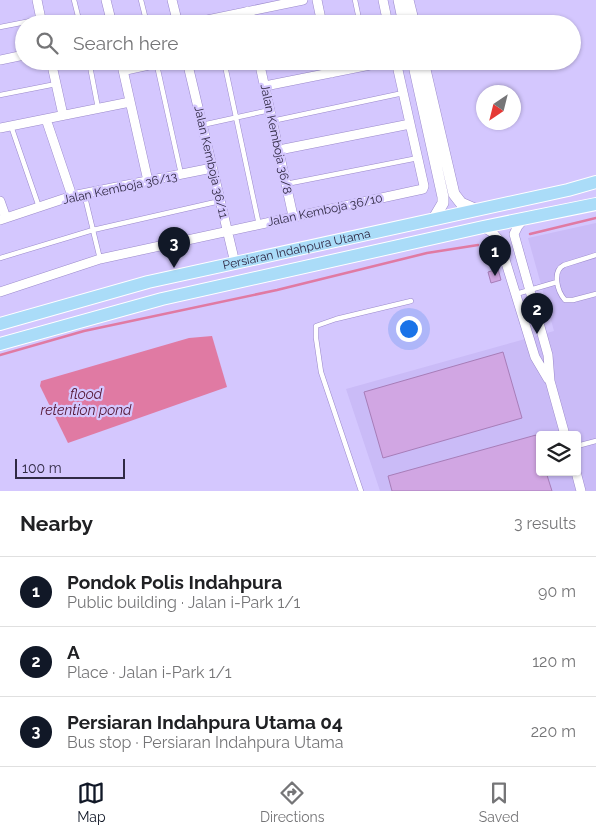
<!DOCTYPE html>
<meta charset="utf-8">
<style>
:root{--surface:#fff;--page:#f2f2f2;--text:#202124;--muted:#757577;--line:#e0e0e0;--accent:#111827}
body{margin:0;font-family:Raleway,sans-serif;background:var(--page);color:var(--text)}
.controls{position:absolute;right:15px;bottom:15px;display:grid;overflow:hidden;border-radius:5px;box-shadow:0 1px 4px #0004}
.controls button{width:45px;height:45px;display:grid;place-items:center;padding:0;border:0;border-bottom:1px solid var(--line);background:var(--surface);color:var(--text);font:25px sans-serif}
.compass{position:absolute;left:476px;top:85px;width:45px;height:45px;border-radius:50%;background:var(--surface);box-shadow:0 1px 4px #0004;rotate:215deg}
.scale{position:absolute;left:15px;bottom:12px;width:110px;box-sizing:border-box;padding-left:5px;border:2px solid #302944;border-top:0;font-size:14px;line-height:18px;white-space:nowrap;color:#302944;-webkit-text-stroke:4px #d4c7fe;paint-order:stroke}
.you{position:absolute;left:408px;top:328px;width:18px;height:18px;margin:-12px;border:4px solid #fff;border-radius:50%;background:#1a73e8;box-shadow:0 0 0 8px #1a73e833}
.badge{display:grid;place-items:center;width:32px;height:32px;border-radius:50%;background:var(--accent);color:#fff;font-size:16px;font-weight:700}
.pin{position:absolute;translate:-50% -41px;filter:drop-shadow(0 1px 2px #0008)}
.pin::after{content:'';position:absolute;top:26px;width:18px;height:15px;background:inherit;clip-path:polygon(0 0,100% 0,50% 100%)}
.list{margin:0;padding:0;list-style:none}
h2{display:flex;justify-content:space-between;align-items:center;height:65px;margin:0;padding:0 20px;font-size:21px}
h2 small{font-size:16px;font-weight:400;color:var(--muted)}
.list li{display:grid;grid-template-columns:32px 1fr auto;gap:15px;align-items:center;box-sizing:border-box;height:70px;padding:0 20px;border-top:1px solid var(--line)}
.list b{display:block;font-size:19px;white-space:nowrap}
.list p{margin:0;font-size:16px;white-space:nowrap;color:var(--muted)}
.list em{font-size:16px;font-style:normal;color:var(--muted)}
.icon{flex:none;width:28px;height:28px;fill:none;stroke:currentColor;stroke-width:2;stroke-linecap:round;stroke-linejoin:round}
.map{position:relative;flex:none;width:596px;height:491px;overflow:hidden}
.search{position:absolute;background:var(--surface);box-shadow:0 1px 4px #0004;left:15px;right:15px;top:15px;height:55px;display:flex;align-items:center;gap:12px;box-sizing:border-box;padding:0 18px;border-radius:28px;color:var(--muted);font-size:19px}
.sheet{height:275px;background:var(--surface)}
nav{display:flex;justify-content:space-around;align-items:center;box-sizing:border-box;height:70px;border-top:1px solid var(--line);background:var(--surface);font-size:14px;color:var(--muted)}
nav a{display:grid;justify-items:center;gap:2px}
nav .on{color:var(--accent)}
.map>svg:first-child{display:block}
</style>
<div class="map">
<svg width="596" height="491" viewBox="0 0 596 491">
<rect width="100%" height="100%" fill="#d4c7fe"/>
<!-- built -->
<path fill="#cabbf7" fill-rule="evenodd" d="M 596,223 L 596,491 L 380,491 L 346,389 L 554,331 L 528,238 ZM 540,435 L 577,435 L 577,472 L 540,472 Z"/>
<!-- water -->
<path fill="#e07aa3" d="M 212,336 L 227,387 L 68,443 L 40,386 L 41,381 L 189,338 Z"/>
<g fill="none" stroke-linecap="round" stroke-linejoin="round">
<!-- stream -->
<path stroke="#e07aa3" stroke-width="2.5" d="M 530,234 L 596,218
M 0,355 L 84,331 L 277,290 L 427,253 L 478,245"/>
</g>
<!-- building -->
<path fill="#d1a6e3" stroke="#a77db8" d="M 498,269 L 501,280 L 491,283 L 488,272 Z
M 503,352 L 522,418 L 383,458 L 364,392 Z
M 536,435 L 540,449 L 540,472 L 546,472 L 552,491 L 392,491 L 388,476 Z"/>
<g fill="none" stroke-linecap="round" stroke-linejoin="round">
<!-- service casing -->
<g stroke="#9b8acb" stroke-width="5.5">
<path id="service" d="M 74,0 L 80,24
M 141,0 L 147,24
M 355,0 L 360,24
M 0,27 L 41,19
M 89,61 L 98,108
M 156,61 L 181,174
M 224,61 L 259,225
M 123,73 L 178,61
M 0,95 L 56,84
M 272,121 L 403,93
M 202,125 L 270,110
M 11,126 L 39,207
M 286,184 L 418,158
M 84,193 L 100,259
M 596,255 L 564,265 C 552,271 557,291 565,300 L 573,300 L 596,294
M 0,258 L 93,230 L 220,201
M 516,294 L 557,282
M 577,446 L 596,441
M 361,491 L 321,372 L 316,338 L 316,326 L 336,319 L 411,301"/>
</g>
<!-- minor casing -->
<g stroke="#9b8acb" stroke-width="10">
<path id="minor" d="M 37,0 L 42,24
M 106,0 L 112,24
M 172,0 L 178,24
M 317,0 L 322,24
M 383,0 L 388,24
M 248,11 L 251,24
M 188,24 L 303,0
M 0,60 L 24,55
M 51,61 L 63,115
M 121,61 L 148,181
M 187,61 L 235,263
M 259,61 L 293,216
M 330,61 L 332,73
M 265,86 L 390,61
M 46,119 L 72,196
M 0,128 L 130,102
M 279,150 L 410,124
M 0,201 L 6,218
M 525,218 L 518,226 L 514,234 L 548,355 L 550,381 L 565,435
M 0,220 L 72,196 L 212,168
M 483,227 L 493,233 L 499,240 L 535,357 L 548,379
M 0,292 L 100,259 L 423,189 L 424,186 L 396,61
M 576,472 L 581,491"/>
</g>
<!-- secondary casing -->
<g stroke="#9b8acb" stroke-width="12">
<path id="secondary" d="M 399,0 L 404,24
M 408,0 L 414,24
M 413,61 L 443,197 L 443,203 L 433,220
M 423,61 L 454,194 L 461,203 L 477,210"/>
</g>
<!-- primary casing -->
<g stroke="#fff" stroke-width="14">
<g id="primary">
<path id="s1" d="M 0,324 L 148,282 L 568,190 L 596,182"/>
<path d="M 0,344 L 162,299 L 483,227 L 596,204"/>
</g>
</g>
<!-- service -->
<use href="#service" stroke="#fff" stroke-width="4.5"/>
<!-- minor -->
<use href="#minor" stroke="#fff" stroke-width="9"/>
<!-- secondary -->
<use href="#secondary" stroke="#fff" stroke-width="11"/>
<!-- primary -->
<use href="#primary" stroke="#aadcf8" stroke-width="12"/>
</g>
<g text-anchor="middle" stroke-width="4.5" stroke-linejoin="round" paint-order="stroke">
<!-- street labels -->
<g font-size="12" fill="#302944" stroke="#d4c7fe">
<text transform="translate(276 139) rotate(78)" y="4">Jalan Kemboja 36/8</text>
<text transform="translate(211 162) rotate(77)" y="4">Jalan Kemboja 36/11</text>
<text transform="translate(120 188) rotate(-12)" y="4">Jalan Kemboja 36/13</text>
<text transform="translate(325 210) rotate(-12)" y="4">Jalan Kemboja 36/10</text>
<text dy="4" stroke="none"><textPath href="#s1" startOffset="306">Persiaran Indahpura Utama</textPath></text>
</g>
<!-- water labels -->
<g font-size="14" font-style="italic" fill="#511230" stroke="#d4c7fe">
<text x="86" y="399">flood<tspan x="86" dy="16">retention pond</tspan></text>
</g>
</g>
</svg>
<div class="controls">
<button><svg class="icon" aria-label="layers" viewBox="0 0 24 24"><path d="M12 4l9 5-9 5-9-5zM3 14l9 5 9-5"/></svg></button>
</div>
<svg class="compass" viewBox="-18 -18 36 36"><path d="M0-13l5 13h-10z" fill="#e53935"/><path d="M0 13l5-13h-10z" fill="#757577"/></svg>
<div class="scale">100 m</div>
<div class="you"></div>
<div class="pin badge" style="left:495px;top:276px">1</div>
<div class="pin badge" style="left:537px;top:334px">2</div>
<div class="pin badge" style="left:174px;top:268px">3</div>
<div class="search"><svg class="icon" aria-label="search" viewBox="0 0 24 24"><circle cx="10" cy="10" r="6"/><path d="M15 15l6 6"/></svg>Search here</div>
</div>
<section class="sheet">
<h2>Nearby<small>3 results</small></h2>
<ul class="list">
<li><span class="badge">1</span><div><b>Pondok Polis Indahpura</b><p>Public building · Jalan i-Park 1/1</p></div><em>90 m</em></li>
<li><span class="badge">2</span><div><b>A</b><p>Place · Jalan i-Park 1/1</p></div><em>120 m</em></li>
<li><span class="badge">3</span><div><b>Persiaran Indahpura Utama 04</b><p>Bus stop · Persiaran Indahpura Utama</p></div><em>220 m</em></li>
</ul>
</section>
<nav>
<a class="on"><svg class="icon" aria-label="map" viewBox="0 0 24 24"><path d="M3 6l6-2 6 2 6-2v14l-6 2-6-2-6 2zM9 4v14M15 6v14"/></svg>Map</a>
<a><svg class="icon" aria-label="directions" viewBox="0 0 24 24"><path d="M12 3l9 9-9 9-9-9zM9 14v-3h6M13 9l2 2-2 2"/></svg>Directions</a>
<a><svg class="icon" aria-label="saved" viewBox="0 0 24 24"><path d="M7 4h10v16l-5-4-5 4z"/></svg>Saved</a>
</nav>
